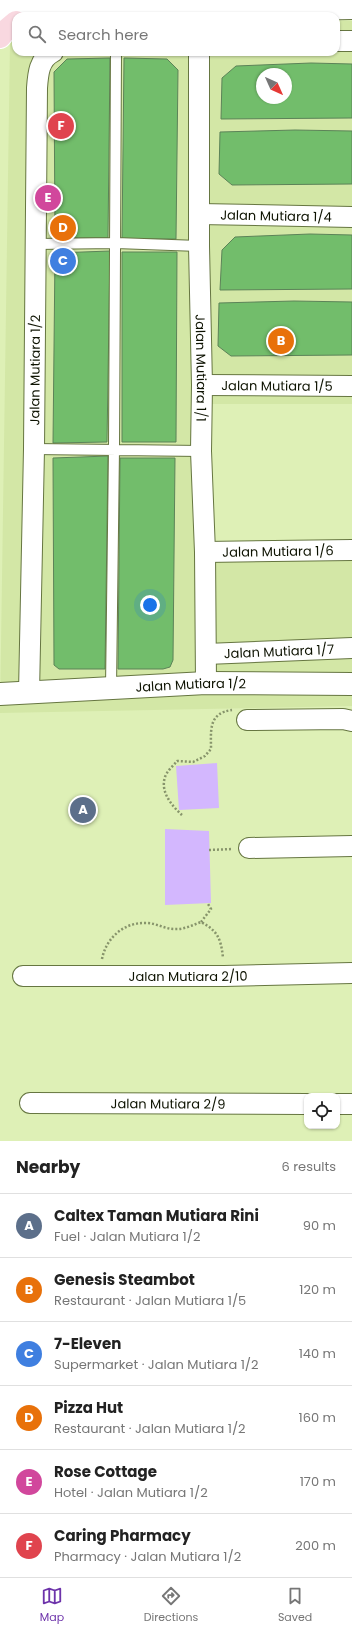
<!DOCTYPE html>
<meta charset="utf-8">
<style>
:root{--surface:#fff;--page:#f6f6f6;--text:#222;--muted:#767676;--line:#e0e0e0;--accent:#6d33aa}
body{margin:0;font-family:Poppins,sans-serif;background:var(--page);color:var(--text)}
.controls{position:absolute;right:12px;bottom:12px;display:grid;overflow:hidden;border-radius:8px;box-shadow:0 1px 3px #0004}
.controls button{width:36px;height:36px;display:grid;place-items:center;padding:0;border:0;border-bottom:1px solid var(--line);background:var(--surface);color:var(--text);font:20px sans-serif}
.compass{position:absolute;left:256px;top:68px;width:36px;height:36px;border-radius:50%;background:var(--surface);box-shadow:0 1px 3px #0004;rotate:135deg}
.you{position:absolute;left:150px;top:605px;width:14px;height:14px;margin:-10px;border:3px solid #fff;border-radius:50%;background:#1a73e8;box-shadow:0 0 0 6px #1a73e833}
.badge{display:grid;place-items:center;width:26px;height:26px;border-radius:50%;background:var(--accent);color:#fff;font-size:13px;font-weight:700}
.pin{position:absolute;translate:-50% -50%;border:2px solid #fff;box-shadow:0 1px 4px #0006}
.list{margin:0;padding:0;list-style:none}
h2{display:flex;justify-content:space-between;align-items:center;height:52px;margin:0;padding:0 16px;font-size:17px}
h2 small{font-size:13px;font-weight:400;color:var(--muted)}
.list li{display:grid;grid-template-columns:26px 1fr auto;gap:12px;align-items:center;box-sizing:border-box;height:64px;padding:0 16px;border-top:1px solid var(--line)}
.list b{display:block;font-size:15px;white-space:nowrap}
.list p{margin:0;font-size:13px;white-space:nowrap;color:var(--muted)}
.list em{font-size:13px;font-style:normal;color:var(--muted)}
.icon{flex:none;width:22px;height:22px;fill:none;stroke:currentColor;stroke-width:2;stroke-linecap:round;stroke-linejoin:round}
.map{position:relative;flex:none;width:352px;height:1141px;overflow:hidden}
.search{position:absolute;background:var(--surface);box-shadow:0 1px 3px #0004;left:12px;right:12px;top:12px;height:44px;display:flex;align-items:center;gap:10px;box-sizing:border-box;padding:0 14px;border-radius:12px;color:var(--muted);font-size:15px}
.sheet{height:436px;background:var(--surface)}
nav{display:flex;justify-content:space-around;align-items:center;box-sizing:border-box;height:56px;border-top:1px solid var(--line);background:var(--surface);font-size:11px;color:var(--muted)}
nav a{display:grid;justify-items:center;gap:2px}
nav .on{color:var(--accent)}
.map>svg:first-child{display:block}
</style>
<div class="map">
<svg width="352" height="1141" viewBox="0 0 352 1141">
<rect width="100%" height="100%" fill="#def0b6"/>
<!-- built -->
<path fill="#d3e7a6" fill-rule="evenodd" d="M 336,21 L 352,21 L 352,404 L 212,404 L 207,550 L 352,550 L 352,706 L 0,713 L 10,42 L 16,36 L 16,52 L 336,52 ZM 262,74 L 286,74 L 286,98 L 262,98 Z"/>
<!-- green -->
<path fill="#d3b7fe" d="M 217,763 L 219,808 L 179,810 L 176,766 Z
M 165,829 L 209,831 L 211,903 L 165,905 Z"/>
<!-- building -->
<path fill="#72bd6b" stroke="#5c8358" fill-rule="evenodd" d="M 110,58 L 108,238 L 55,238 L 54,72 L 67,59 Z
M 124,58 L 167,59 L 178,70 L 176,239 L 122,239 Z
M 311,63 L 352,64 L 352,118 L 221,119 L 222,78 L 236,66 ZM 262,74 L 286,74 L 286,98 L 262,98 Z
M 295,130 L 352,131 L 352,184 L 232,185 L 219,174 L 220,132 Z
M 310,234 L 352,235 L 352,289 L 220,290 L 222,250 L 235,237 Z
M 110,251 L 107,442 L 53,443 L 55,253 Z
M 122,252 L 177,252 L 176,442 L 122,442 Z
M 294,301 L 352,302 L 352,355 L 231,356 L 218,346 L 219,303 Z
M 108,456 L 105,669 L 59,669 L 54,665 L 53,458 Z
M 120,458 L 175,458 L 173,660 L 170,667 L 163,669 L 118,669 Z"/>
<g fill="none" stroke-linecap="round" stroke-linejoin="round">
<!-- service casing -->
<g stroke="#667641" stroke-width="12">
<path id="service" d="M 35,244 L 116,243 L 199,246
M 34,449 L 201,451
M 111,688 L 114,449 L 116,52"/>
</g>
<!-- minor casing -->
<g stroke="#667641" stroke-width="22">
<g id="minor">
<path d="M 336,41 L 352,41"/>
<path id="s1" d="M 199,52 L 199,246 L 202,385 L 201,451 L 205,552 L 206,683"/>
<path id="s2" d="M 199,214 L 352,217"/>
<path id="s3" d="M 202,385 L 352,386"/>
<path id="s4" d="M 205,552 L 352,550"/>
<path id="s5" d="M 206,654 L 352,648"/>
<path id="s6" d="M 29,693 L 34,449 L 37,88 C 38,74 39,59 53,52"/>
<path d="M 247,720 L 343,719 L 352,721"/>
<path d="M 249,848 L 352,846"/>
<path id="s7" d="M 23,976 L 224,976 L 352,973"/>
<path id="s8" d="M 30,1103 L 307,1104"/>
<path d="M 337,1104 L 352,1104"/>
</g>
</g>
<!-- tertiary casing -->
<g stroke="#667641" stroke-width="24">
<g id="tertiary">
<path d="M 0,11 L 198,11 L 352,8"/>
<path id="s9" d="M 0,694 L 206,683 L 352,684"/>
</g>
</g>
<!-- primary casing -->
<g stroke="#fff" stroke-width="24">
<path id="primary" d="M 0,37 L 4,32 L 16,22"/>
</g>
<!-- path -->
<path stroke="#87946b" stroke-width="2.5" stroke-dasharray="2 2" stroke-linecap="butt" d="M 182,815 C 172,806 160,792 165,777 C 167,771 173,766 177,761 L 193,762 L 205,756 L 211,749 C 211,731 208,713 232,710
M 209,850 L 232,849
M 201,922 L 211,909 L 208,904
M 102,959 C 106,938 124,922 146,923 C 157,923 166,930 177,929 C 185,929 193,925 201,922 C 218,931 221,939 223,958"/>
<!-- service -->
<use href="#service" stroke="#fff" stroke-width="10"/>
<!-- minor -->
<use href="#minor" stroke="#fff" stroke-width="20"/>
<!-- tertiary -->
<use href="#tertiary" stroke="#fff" stroke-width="22"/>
<!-- primary -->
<use href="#primary" stroke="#f9d8e0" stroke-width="22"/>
</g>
<g text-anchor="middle" stroke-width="3" stroke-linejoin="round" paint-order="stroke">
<!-- street labels -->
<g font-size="13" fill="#0d1201" stroke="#ebfdc3">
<text dy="5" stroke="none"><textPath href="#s2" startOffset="77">Jalan Mutiara 1/4</textPath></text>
<text dy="5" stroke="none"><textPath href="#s1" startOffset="316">Jalan Mutiara 1/1</textPath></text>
<text dy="5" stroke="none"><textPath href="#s6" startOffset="323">Jalan Mutiara 1/2</textPath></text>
<text dy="5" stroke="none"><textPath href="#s3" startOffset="75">Jalan Mutiara 1/5</textPath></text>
<text dy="5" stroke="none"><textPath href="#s4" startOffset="73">Jalan Mutiara 1/6</textPath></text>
<text dy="5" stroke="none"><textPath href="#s5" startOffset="73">Jalan Mutiara 1/7</textPath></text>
<text dy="5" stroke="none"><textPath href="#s9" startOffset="191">Jalan Mutiara 1/2</textPath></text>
<text dy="5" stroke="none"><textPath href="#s7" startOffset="165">Jalan Mutiara 2/10</textPath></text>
<text dy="5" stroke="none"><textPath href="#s8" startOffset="138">Jalan Mutiara 2/9</textPath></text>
</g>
</g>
</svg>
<div class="controls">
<button><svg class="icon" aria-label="locate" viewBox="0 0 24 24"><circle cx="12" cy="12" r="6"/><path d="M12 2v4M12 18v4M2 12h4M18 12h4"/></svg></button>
</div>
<svg class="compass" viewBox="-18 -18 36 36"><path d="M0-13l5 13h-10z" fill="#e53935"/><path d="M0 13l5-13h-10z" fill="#767676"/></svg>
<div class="you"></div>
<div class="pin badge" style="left:83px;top:810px;background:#5c6f8a">A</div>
<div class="pin badge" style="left:281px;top:341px;background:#e8710a">B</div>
<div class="pin badge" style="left:63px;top:261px;background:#3f7fe0">C</div>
<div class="pin badge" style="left:63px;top:228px;background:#e8710a">D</div>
<div class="pin badge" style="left:48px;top:198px;background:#d1479c">E</div>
<div class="pin badge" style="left:61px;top:126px;background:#e0444e">F</div>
<div class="search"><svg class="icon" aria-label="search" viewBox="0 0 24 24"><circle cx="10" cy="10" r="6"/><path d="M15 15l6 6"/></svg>Search here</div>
</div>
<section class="sheet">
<h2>Nearby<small>6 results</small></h2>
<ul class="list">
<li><span class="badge" style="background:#5c6f8a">A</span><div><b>Caltex Taman Mutiara Rini</b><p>Fuel · Jalan Mutiara 1/2</p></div><em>90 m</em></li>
<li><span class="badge" style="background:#e8710a">B</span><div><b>Genesis Steambot</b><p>Restaurant · Jalan Mutiara 1/5</p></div><em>120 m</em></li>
<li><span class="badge" style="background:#3f7fe0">C</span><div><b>7-Eleven</b><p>Supermarket · Jalan Mutiara 1/2</p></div><em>140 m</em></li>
<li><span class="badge" style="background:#e8710a">D</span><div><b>Pizza Hut</b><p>Restaurant · Jalan Mutiara 1/2</p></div><em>160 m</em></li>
<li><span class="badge" style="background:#d1479c">E</span><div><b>Rose Cottage</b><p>Hotel · Jalan Mutiara 1/2</p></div><em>170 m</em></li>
<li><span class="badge" style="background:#e0444e">F</span><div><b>Caring Pharmacy</b><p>Pharmacy · Jalan Mutiara 1/2</p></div><em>200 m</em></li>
</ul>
</section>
<nav>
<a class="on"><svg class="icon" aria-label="map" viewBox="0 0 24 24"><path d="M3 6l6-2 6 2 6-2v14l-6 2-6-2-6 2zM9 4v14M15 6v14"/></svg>Map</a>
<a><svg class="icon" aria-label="directions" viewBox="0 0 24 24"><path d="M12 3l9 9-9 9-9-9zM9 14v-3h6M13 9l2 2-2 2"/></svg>Directions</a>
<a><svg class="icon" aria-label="saved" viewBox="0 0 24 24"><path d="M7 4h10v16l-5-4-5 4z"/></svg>Saved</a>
</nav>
